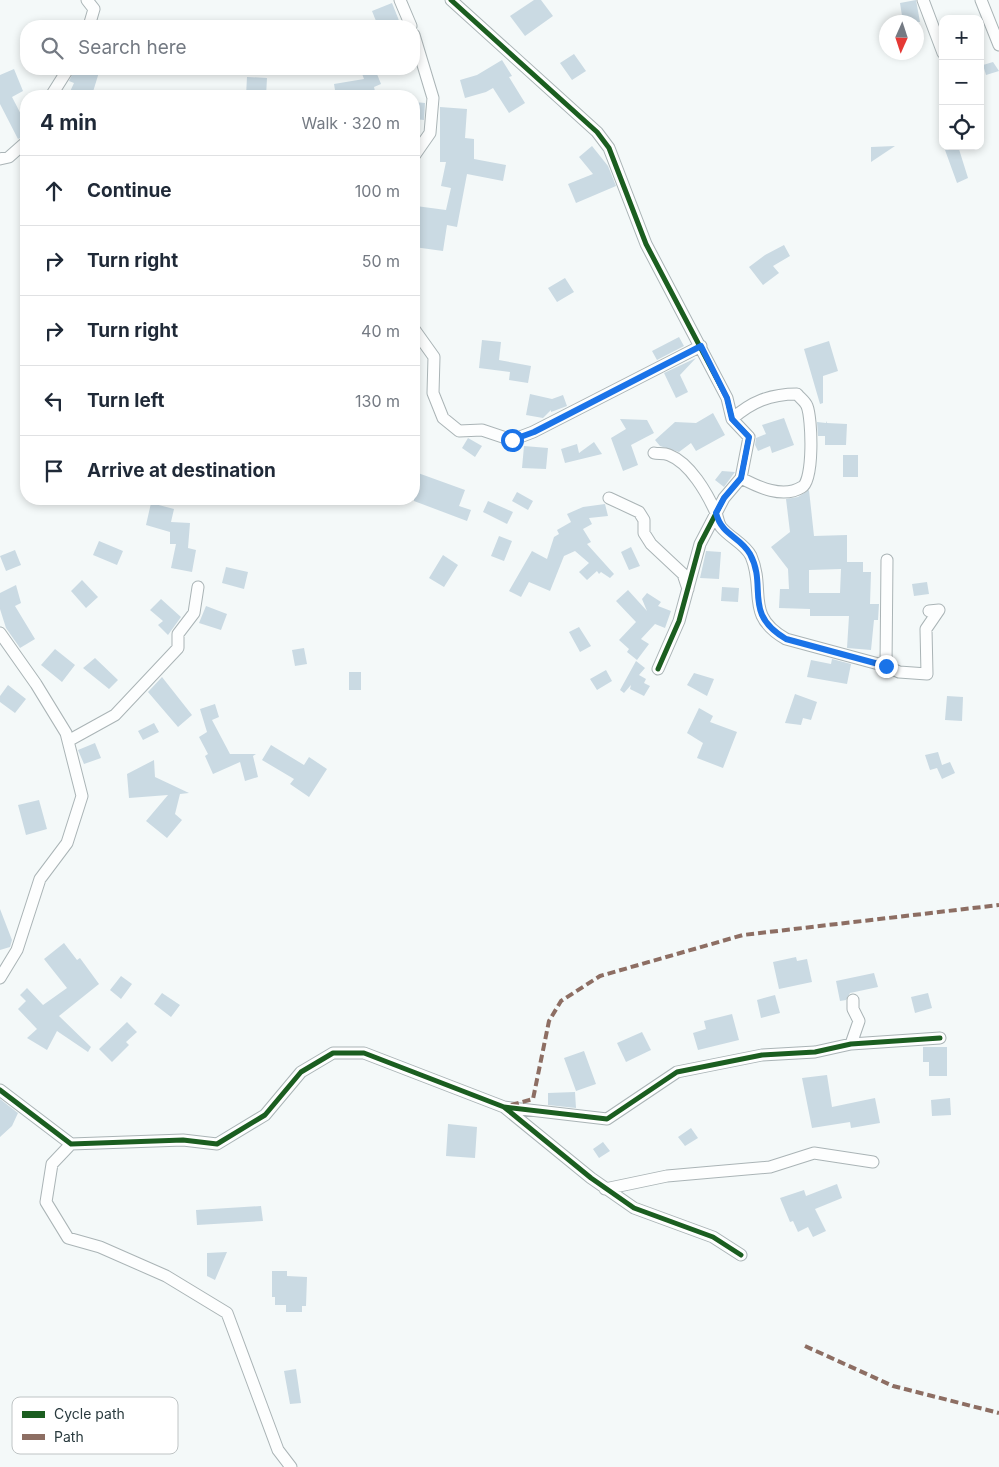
<!DOCTYPE html>
<meta charset="utf-8">
<style>
:root{--surface:#fff;--page:#f2f2f3;--text:#1f2937;--muted:#747a83;--line:#e0e1e3}
body{margin:0;font-family:Inter,sans-serif;background:var(--page);color:var(--text)}
.controls{position:absolute;right:15px;top:15px;display:grid;overflow:hidden;border-radius:10px;box-shadow:0 2px 8px #0003}
.controls button{width:45px;height:45px;display:grid;place-items:center;padding:0;border:0;border-bottom:1px solid var(--line);background:var(--surface);color:var(--text);font:25px sans-serif}
.compass{position:absolute;left:879px;top:15px;width:45px;height:45px;border-radius:50%;background:var(--surface);box-shadow:0 2px 8px #0003;rotate:183deg}
.stop{position:absolute;width:15px;height:15px;margin:-11px;border:4px solid #1a73e8;border-radius:50%;background:#fff}
.stop.end{background:#1a73e8;border-color:#fff;box-shadow:0 1px 5px #0008}
.list{margin:0;padding:0;list-style:none}
h2{display:flex;justify-content:space-between;align-items:center;height:65px;margin:0;padding:0 20px;font-size:21px}
h2 small{font-size:16px;font-weight:400;color:var(--muted)}
.list li{display:grid;grid-template-columns:32px 1fr auto;gap:15px;align-items:center;box-sizing:border-box;height:70px;padding:0 20px;border-top:1px solid var(--line)}
.list b{display:block;font-size:19px;white-space:nowrap}
.list em{font-size:16px;font-style:normal;color:var(--muted)}
.icon{flex:none;width:28px;height:28px;fill:none;stroke:currentColor;stroke-width:2;stroke-linecap:round;stroke-linejoin:round}
.map{position:relative;flex:none;width:999px;height:1467px;overflow:hidden}
.search{position:absolute;background:var(--surface);box-shadow:0 2px 8px #0003;left:20px;top:20px;width:400px;height:55px;display:flex;align-items:center;gap:12px;box-sizing:border-box;padding:0 18px;border-radius:20px;color:var(--muted);font-size:19px}
.panel{position:absolute;background:var(--surface);box-shadow:0 2px 8px #0003;left:20px;top:90px;width:400px;height:415px;border-radius:20px}
.map>svg:first-child{display:block}
</style>
<div class="map">
<svg width="999" height="1467" viewBox="0 0 999 1467">
<rect width="100%" height="100%" fill="#f4f9f9"/>
<!-- building -->
<path fill="#cadae3" fill-rule="evenodd" d="M 534,0 L 541,0 L 553,16 L 525,36 L 510,16 Z
M 916,0 L 920,22 L 903,22 L 900,3 Z
M 392,3 L 400,23 L 393,26 L 378,26 L 372,11 Z
M 574,54 L 586,71 L 572,80 L 560,63 Z
M 502,60 L 512,76 L 509,77 L 525,103 L 509,113 L 493,88 L 486,92 L 465,98 L 460,80 L 477,75 Z
M 993,62 L 999,71 L 986,75 L 983,65 Z
M 14,69 L 23,91 L 12,97 L 26,124 L 26,135 L 18,139 L 0,104 L 0,75 Z
M 75,69 L 100,69 L 92,95 L 86,93 L 85,96 L 68,96 L 74,83 L 69,81 Z
M 367,69 L 375,69 L 381,84 L 374,87 L 376,96 L 336,96 L 334,84 L 364,79 L 361,71 Z
M 247,77 L 267,78 L 266,96 L 246,96 Z
M 414,102 L 425,103 L 424,120 L 414,119 Z
M 440,107 L 467,109 L 465,138 L 474,139 L 474,159 L 506,165 L 503,181 L 467,174 L 457,227 L 447,225 L 443,251 L 414,247 L 418,219 L 415,218 L 416,206 L 446,210 L 451,188 L 441,186 L 446,162 L 440,162 Z
M 592,146 L 608,166 L 616,186 L 576,203 L 568,184 L 593,174 L 579,157 Z
M 895,146 L 871,162 L 871,147 Z
M 958,146 L 968,178 L 957,183 L 945,150 Z
M 784,245 L 790,256 L 773,266 L 779,273 L 763,285 L 749,267 L 765,255 Z
M 565,278 L 574,292 L 557,302 L 548,288 Z
M 679,337 L 684,346 L 657,360 L 652,351 Z
M 482,340 L 501,342 L 499,360 L 531,366 L 528,383 L 509,380 L 510,372 L 479,368 Z
M 829,341 L 838,371 L 823,376 L 823,403 L 820,404 L 804,349 Z
M 696,358 L 680,375 L 688,392 L 676,398 L 664,373 Z
M 530,394 L 552,399 L 563,395 L 567,406 L 551,412 L 551,410 L 543,418 L 526,415 Z
M 713,413 L 725,435 L 696,451 L 691,443 L 679,452 L 660,446 L 655,440 L 675,422 L 696,423 Z
M 784,418 L 794,445 L 772,453 L 770,446 L 758,451 L 755,445 L 756,438 L 766,434 L 762,425 Z
M 620,419 L 647,420 L 654,433 L 631,445 L 638,465 L 623,471 L 611,438 L 626,429 Z
M 826,421 L 827,423 L 847,424 L 846,445 L 825,445 L 825,436 L 818,436 L 817,422 L 826,423 Z
M 468,438 L 482,446 L 475,457 L 462,448 Z
M 594,442 L 602,454 L 565,463 L 561,449 L 577,444 L 579,453 Z
M 524,446 L 548,448 L 546,469 L 522,468 Z
M 843,455 L 858,455 L 858,477 L 843,477 Z
M 722,471 L 735,472 L 724,487 L 715,480 Z
M 418,473 L 465,490 L 459,506 L 471,510 L 467,521 L 414,501 L 414,484 Z
M 809,490 L 814,536 L 847,535 L 847,562 L 863,562 L 863,572 L 871,572 L 870,604 L 879,604 L 878,620 L 874,620 L 871,650 L 847,648 L 849,616 L 810,616 L 810,609 L 779,608 L 780,589 L 789,589 L 788,569 L 771,547 L 790,532 L 786,499 L 798,497 ZM 841,569 L 840,593 L 809,593 L 809,570 Z
M 517,492 L 533,501 L 528,510 L 512,501 Z
M 488,501 L 513,512 L 507,524 L 483,512 Z
M 151,503 L 174,509 L 171,522 L 190,523 L 188,548 L 196,550 L 192,572 L 171,568 L 176,544 L 170,544 L 170,532 L 146,525 Z
M 605,504 L 608,516 L 589,518 L 592,524 L 583,529 L 591,542 L 587,544 L 614,574 L 610,578 L 601,572 L 599,574 L 597,571 L 587,580 L 579,572 L 589,563 L 575,551 L 564,556 L 550,591 L 529,582 L 521,597 L 509,591 L 532,551 L 547,559 L 554,537 L 559,534 L 557,530 L 571,522 L 567,514 L 583,507 Z
M 499,536 L 512,541 L 504,561 L 491,556 Z
M 99,541 L 123,551 L 117,565 L 93,555 Z
M 631,547 L 640,566 L 629,570 L 621,552 Z
M 15,550 L 21,565 L 6,571 L 0,556 Z
M 706,551 L 721,552 L 719,579 L 700,578 Z
M 443,555 L 458,565 L 444,587 L 429,578 Z
M 226,567 L 248,572 L 244,589 L 222,583 Z
M 82,580 L 98,597 L 86,608 L 71,591 Z
M 927,582 L 929,594 L 914,596 L 912,584 Z
M 16,585 L 21,603 L 15,606 L 35,639 L 20,648 L 6,628 L 0,609 L 0,593 Z
M 722,587 L 739,588 L 738,602 L 721,601 Z
M 628,590 L 647,611 L 642,599 L 647,593 L 661,602 L 658,606 L 671,611 L 665,628 L 655,624 L 641,639 L 649,644 L 637,660 L 627,652 L 629,649 L 619,640 L 636,622 L 616,601 Z
M 161,599 L 181,617 L 168,635 L 158,625 L 163,621 L 150,610 Z
M 206,606 L 227,614 L 221,630 L 199,623 Z
M 579,627 L 591,646 L 580,652 L 569,632 Z
M 304,648 L 307,664 L 295,666 L 292,650 Z
M 55,649 L 75,665 L 62,682 L 41,665 Z
M 95,658 L 118,680 L 109,689 L 83,668 Z
M 832,659 L 851,664 L 847,684 L 807,677 L 811,660 L 831,664 Z
M 636,661 L 645,668 L 639,675 L 646,679 L 644,683 L 650,686 L 644,696 L 630,689 L 631,685 L 624,693 L 620,690 Z
M 606,670 L 612,681 L 597,690 L 590,679 Z
M 349,672 L 361,672 L 361,690 L 349,690 Z
M 694,673 L 714,679 L 707,696 L 687,685 Z
M 162,677 L 192,715 L 178,727 L 148,692 Z
M 8,685 L 26,699 L 15,713 L 0,702 L 0,696 Z
M 795,694 L 817,702 L 811,720 L 803,718 L 801,725 L 785,723 Z
M 947,696 L 963,697 L 962,721 L 945,720 Z
M 215,704 L 219,717 L 212,720 L 230,754 L 256,754 L 253,756 L 258,777 L 245,781 L 240,762 L 213,774 L 205,756 L 208,754 L 199,737 L 207,732 L 200,709 Z
M 699,708 L 713,716 L 710,722 L 737,732 L 723,768 L 697,758 L 703,743 L 687,733 Z
M 154,723 L 159,732 L 143,740 L 138,731 Z
M 95,743 L 101,758 L 84,764 L 78,750 Z
M 271,745 L 304,765 L 309,757 L 327,769 L 309,797 L 290,784 L 294,779 L 262,760 Z
M 938,752 L 942,765 L 950,762 L 955,773 L 942,779 L 937,768 L 930,770 L 925,755 Z
M 154,760 L 155,777 L 189,793 L 180,794 L 175,814 L 182,820 L 167,838 L 146,821 L 168,795 L 129,798 L 127,774 Z
M 39,800 L 47,829 L 26,835 L 18,805 Z
M 0,909 L 12,940 L 10,947 L 0,950 Z
M 64,943 L 77,960 L 80,958 L 99,984 L 59,1016 L 91,1047 L 88,1052 L 57,1031 L 47,1050 L 27,1038 L 37,1029 L 18,1009 L 26,1001 L 20,995 L 27,988 L 43,1005 L 67,988 L 44,959 Z
M 796,957 L 797,961 L 807,959 L 812,982 L 779,989 L 773,962 Z
M 874,973 L 878,987 L 850,993 L 846,1000 L 840,1001 L 836,981 Z
M 121,976 L 132,984 L 121,999 L 110,990 Z
M 162,993 L 180,1005 L 171,1017 L 154,1004 Z
M 928,993 L 932,1008 L 915,1013 L 911,997 Z
M 775,995 L 780,1013 L 761,1018 L 757,1000 Z
M 732,1014 L 739,1040 L 698,1050 L 693,1033 L 706,1029 L 704,1021 Z
M 127,1022 L 137,1032 L 126,1042 L 129,1045 L 112,1062 L 99,1049 Z
M 642,1032 L 651,1050 L 626,1062 L 617,1043 Z
M 923,1047 L 947,1047 L 947,1076 L 929,1076 L 929,1062 L 923,1062 Z
M 584,1051 L 596,1084 L 576,1091 L 564,1058 Z
M 827,1075 L 832,1107 L 875,1098 L 880,1123 L 851,1128 L 850,1122 L 812,1128 L 802,1078 Z
M 575,1092 L 576,1108 L 548,1105 L 548,1093 Z
M 950,1098 L 951,1115 L 932,1116 L 931,1100 Z
M 0,1099 L 18,1113 L 12,1126 L 0,1137 Z
M 448,1124 L 477,1127 L 475,1158 L 446,1156 Z
M 691,1128 L 698,1138 L 685,1146 L 678,1137 Z
M 603,1142 L 610,1151 L 599,1158 L 593,1149 Z
M 837,1184 L 842,1198 L 815,1209 L 826,1231 L 813,1237 L 808,1227 L 798,1232 L 793,1221 L 790,1222 L 780,1198 L 804,1190 L 806,1196 Z
M 261,1206 L 263,1221 L 197,1225 L 196,1210 Z
M 227,1252 L 215,1280 L 207,1276 L 207,1253 Z
M 272,1271 L 287,1271 L 287,1276 L 307,1277 L 306,1306 L 302,1306 L 302,1312 L 286,1312 L 286,1305 L 275,1305 L 275,1297 L 272,1297 Z
M 296,1369 L 301,1403 L 290,1404 L 284,1371 Z"/>
<g fill="none" stroke-linecap="round" stroke-linejoin="round">
<!-- minor casing -->
<g stroke="#aab4b6" stroke-width="13">
<path id="minor" d="M 87,0 L 94,9 L 89,26
M 400,0 L 411,26
M 451,0 L 597,132 L 609,148 L 646,244 L 727,398 L 732,419 L 749,437 L 741,478 L 724,498 L 700,544 L 679,621 L 658,669
M 923,0 L 943,53
M 981,0 L 999,45
M 414,35 L 433,98 L 430,133 L 414,156
M 51,96 L 68,69
M 0,159 L 9,157 L 26,142
M 414,329 L 434,357 L 433,393 L 443,418 L 459,431 L 482,430 L 512,440 L 533,432 L 701,346
M 732,419 C 751,402 770,394 797,394 C 800,398 805,401 807,406 C 812,418 814,481 802,487 C 783,499 758,487 741,478
M 654,453 C 658,454 664,453 669,455 C 690,463 707,493 716,513 C 718,518 718,523 721,527 C 730,538 745,544 751,556 C 766,591 744,615 786,639 L 886,666 L 887,560
M 609,498 L 639,512 L 644,520 L 644,533 L 651,544 L 683,574 L 688,589
M 0,633 L 36,684 L 66,733 L 82,796 L 67,843 L 40,879 L 17,950 L 0,978
M 886,666 L 899,672 L 927,674 L 926,629 L 939,610 L 929,611
M 68,741 L 115,715 L 178,648 L 178,634 L 194,613 L 198,587
M 851,1044 L 859,1021 L 853,1009 L 853,1000
M 0,1090 L 71,1144 L 183,1140 L 217,1144 L 265,1115 L 301,1072 L 333,1053 L 364,1053 L 504,1107 L 591,1178 L 634,1208 L 713,1237 L 741,1255
M 504,1107 L 607,1119 L 677,1072 L 762,1055 L 815,1052 L 851,1044 L 940,1038
M 71,1144 L 52,1164 L 46,1202 L 68,1238 L 100,1247 L 166,1276 L 227,1313 L 278,1450 L 291,1467
M 605,1189 L 667,1176 L 770,1167 L 814,1153 L 873,1162"/>
</g>
<!-- minor -->
<use href="#minor" stroke="#fdfefe" stroke-width="11"/>
<!-- quiet -->
<path stroke="#8d6e63" stroke-width="4" stroke-dasharray="8 4" stroke-linecap="butt" d="M 511,1105 L 533,1099 L 549,1021 L 561,1001 L 600,976 L 743,935 L 999,905
M 805,1346 L 893,1386 L 999,1413"/>
<!-- cycleway casing -->
<g stroke="#fff" stroke-width="8">
<path id="cycleway" d="M 451,0 L 597,132 L 609,148 L 646,244 L 727,398 L 732,419 L 749,437 L 741,478 L 724,498 L 700,544 L 679,621 L 658,669
M 0,1090 L 71,1144 L 183,1140 L 217,1144 L 265,1115 L 301,1072 L 333,1053 L 364,1053 L 504,1107 L 591,1178 L 634,1208 L 713,1237 L 741,1255
M 504,1107 L 607,1119 L 677,1072 L 762,1055 L 815,1052 L 851,1044 L 940,1038"/>
</g>
<!-- cycleway -->
<use href="#cycleway" stroke="#1b5e20" stroke-width="5"/>
</g>
<g fill="none" stroke-linecap="round" stroke-linejoin="round">
<!-- route -->
<path stroke="#1a73e8" stroke-width="6" d="M 512,440 L 534,432 L 701,346 L 727,398 L 732,419 L 749,437 L 741,478 L 724,498 L 716,513 C 722,536 740,536 750,554 C 768,587 742,613 786,639 L 886,666"/>
</g>
<!-- legend -->
<rect x="12" y="1397" width="166" height="57" rx="8" fill="#fff" stroke="#bfc4c5" stroke-width="1"/>
<rect x="22" y="1411" width="23" height="7" fill="#1b5e20"/>
<rect x="22" y="1434" width="23" height="6" fill="#8d6e63"/>
<g font-size="14" fill="#293a3e">
<text x="54" y="1419">Cycle path</text>
<text x="54" y="1442">Path</text>
</g>
</svg>
<div class="controls">
<button>+</button>
<button>−</button>
<button><svg class="icon" aria-label="locate" viewBox="0 0 24 24"><circle cx="12" cy="12" r="6"/><path d="M12 2v4M12 18v4M2 12h4M18 12h4"/></svg></button>
</div>
<svg class="compass" viewBox="-18 -18 36 36"><path d="M0-13l5 13h-10z" fill="#e53935"/><path d="M0 13l5-13h-10z" fill="#747a83"/></svg>
<div class="stop" style="left:512px;top:440px"></div>
<div class="stop end" style="left:886px;top:666px"></div>
<div class="search"><svg class="icon" aria-label="search" viewBox="0 0 24 24"><circle cx="10" cy="10" r="6"/><path d="M15 15l6 6"/></svg>Search here</div>
<section class="panel">
<h2>4 min<small>Walk · 320 m</small></h2>
<ul class="list">
<li><svg class="icon" aria-label="ahead" viewBox="0 0 24 24"><path d="M12 20V5M6 11l6-6 6 6"/></svg><div><b>Continue</b></div><em>100 m</em></li>
<li><svg class="icon" aria-label="right" viewBox="0 0 24 24"><path d="M7 20v-9h11M14 6l5 5-5 5"/></svg><div><b>Turn right</b></div><em>50 m</em></li>
<li><svg class="icon" aria-label="right" viewBox="0 0 24 24"><path d="M7 20v-9h11M14 6l5 5-5 5"/></svg><div><b>Turn right</b></div><em>40 m</em></li>
<li><svg class="icon" aria-label="left" viewBox="0 0 24 24"><path d="M17 20v-9H6M10 6l-5 5 5 5"/></svg><div><b>Turn left</b></div><em>130 m</em></li>
<li><svg class="icon" aria-label="arrive" viewBox="0 0 24 24"><path d="M6 21V4h12l-3 4 3 4H6"/></svg><div><b>Arrive at destination</b></div></li>
</ul>
</section>
</div>
